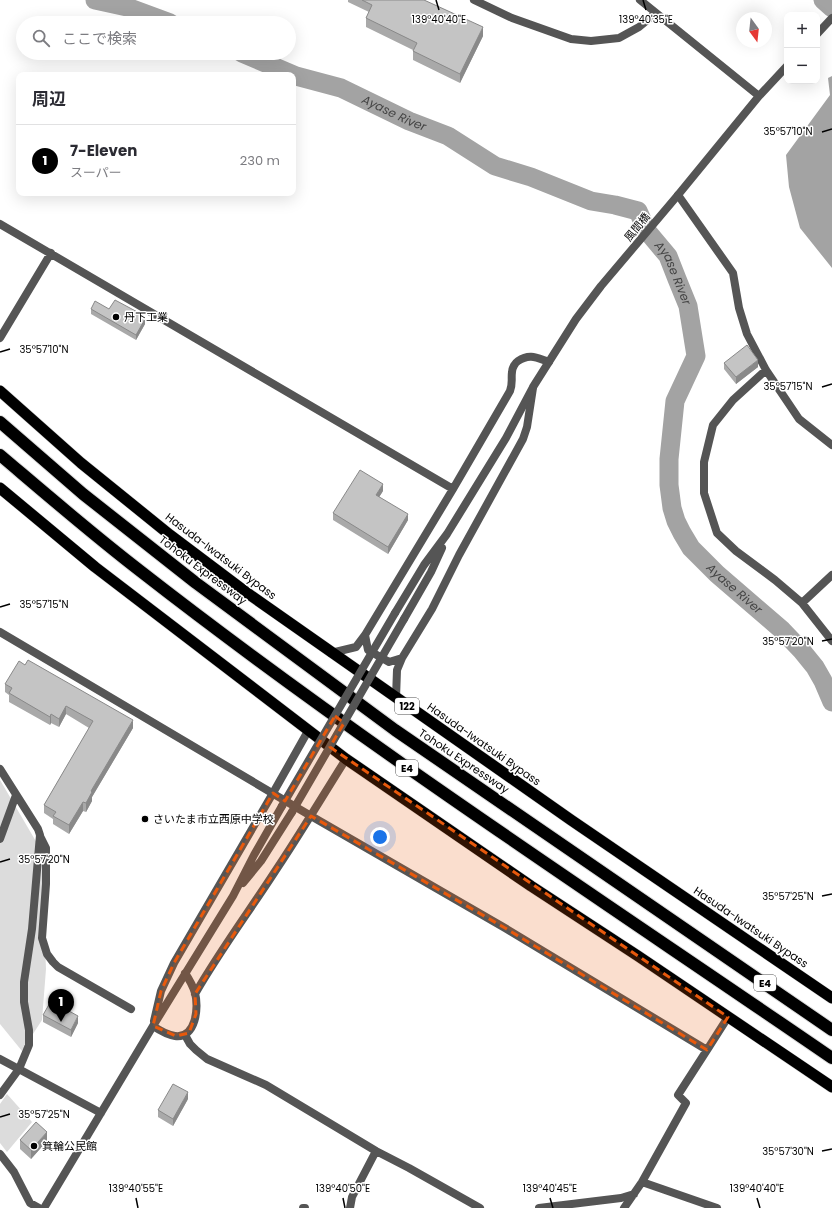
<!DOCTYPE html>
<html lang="ja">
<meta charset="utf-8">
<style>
:root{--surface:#fff;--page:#f2f2f3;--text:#2b2b33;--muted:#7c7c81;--line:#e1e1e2;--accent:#000}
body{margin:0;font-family:Poppins,"Noto Sans JP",sans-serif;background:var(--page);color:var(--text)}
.controls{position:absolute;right:12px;top:12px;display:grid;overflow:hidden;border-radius:8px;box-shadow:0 4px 16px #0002}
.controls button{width:36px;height:36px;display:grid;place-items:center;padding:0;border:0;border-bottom:1px solid var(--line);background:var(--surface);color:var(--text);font:20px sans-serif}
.compass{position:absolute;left:736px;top:12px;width:36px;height:36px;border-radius:50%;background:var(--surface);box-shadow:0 4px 16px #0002;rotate:165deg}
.you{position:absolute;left:380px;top:837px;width:14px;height:14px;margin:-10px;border:3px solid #fff;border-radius:50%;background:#1a73e8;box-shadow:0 0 0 6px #1a73e833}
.badge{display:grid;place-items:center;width:26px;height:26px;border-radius:50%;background:var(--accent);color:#fff;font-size:13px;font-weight:700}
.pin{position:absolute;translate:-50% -33px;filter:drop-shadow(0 1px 2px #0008)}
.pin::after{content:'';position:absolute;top:21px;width:14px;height:12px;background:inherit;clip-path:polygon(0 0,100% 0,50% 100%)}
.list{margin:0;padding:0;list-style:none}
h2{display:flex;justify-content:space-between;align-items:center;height:52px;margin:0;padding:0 16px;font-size:17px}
h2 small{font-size:13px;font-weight:400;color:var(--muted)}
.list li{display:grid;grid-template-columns:26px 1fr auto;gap:12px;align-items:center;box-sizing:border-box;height:72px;padding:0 16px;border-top:1px solid var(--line)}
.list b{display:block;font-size:15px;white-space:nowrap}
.list p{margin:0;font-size:13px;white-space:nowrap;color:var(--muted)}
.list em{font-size:13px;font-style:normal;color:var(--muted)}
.icon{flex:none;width:22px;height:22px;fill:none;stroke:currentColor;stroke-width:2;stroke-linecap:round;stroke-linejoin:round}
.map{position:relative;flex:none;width:832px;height:1208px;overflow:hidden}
.search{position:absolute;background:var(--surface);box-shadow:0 4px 16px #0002;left:16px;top:16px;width:280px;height:44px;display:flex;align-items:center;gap:10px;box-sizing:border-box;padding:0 14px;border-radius:22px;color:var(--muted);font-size:15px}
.panel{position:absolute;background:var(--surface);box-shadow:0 4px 16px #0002;left:16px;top:72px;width:280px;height:124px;border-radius:8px}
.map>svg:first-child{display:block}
</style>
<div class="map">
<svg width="832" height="1208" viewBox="0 0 832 1208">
<rect width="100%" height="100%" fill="#fff"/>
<!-- green -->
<path fill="#dcdcdc" d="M 0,780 L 41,850 L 46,969 L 42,1020 L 22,1051 L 0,1024 Z
M 7,1094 L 32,1122 L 7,1152 L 0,1143 L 0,1104 Z"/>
<!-- water -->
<path fill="#a3a3a3" d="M 832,76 L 832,268 L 800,228 L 789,187 L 786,155 L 830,95 L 828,78 Z"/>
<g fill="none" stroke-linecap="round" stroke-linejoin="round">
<!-- river -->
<g stroke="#a3a3a3" stroke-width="19">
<path d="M 95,0 L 127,7 L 170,23"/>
<path d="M 823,0 L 832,8"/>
<path id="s1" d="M 242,53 L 296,76 L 341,88 L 409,121 L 448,136 L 495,166 L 531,177 L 591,201 L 615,205 L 638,211 L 647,231 L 668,256 L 677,279 L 688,306 L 696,356 L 675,401 L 669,459 L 669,485 L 672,508 L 676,521 L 682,533 L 691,548 L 717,574 L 782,630 L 802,651 L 815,667 L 823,681 L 832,702"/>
</g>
<!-- trunk casing -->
<g stroke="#dbdbdb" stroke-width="12">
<path id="trunk" d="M 0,391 L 81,463 L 170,535 L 243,590 L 571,820 L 832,998
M 0,488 L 95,567 L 346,759 L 531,886 L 638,956 L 832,1087"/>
</g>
<!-- motorway casing -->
<g stroke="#dbdbdb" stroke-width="14">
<path id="motorway" d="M 0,422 L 83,494 L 196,583 L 395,730 L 832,1030
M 0,455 C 46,494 91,533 139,570 C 362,744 599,898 832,1058"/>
</g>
<!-- minor -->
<path stroke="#555" stroke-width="8" d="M 678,195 L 733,273 L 739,308 L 747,334 L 766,370 L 799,419 L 832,445
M 0,224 L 453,489
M 0,338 L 51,253
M 766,370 L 733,400 L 713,425 L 704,462 L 704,493 L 717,533 L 736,551 L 775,580 L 802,603 L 832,641
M 533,388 L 527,427 L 523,439 L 459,555 L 432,609 L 402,658 L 389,662 L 368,650 L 365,635 L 453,489 L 510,391 C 513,383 511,379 512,372 C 512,368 515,363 518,361 C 530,353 537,358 549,362
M 802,603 L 832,575
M 0,632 L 311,816 L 505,928 L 707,1050 L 678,1095 L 686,1103 L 642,1182 L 624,1208
M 331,653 L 356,647 L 365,635
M 396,698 L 397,670 L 402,658
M 0,769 L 38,829 L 40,835 L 32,929 L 24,982 L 24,1002 L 29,1030 L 29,1045 L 19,1069 L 0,1095
M 40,836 L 46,848 L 46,884 L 42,938 L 47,954 L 53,962 L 58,967 L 131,1009
M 0,839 L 16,795
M 185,1035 L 190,1044 L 196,1050 L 207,1059 L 266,1085 L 376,1151 L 409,1168 L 480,1208
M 707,1050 L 728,1017
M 0,1154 L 14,1172 L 30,1203 L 39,1208
M 642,1182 L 717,1208
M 303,1208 L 305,1208
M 350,1208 L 352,1197 L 376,1151
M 539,1208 L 621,1198 L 634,1194"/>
<!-- tertiary -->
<path stroke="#555" stroke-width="8" d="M 474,0 L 512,18 L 571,39 L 591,41 L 619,38 L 639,27 L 656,13
M 640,0 L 759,96
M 817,34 L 832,18
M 395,613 L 424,565 L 447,534 L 506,438 L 533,387 L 576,319 L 601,286 L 678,195 L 759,96 L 787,66
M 404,619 L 431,572 L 442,548
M 243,883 L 261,861 L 292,812
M 195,994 C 219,952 248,913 274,873 C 299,836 322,797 346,759
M 154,1021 L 161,991 L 174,963 L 273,793 L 308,731
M 153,1026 C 159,1030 168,1035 175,1036 C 196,1039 199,1007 195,993 C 193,986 189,979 185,973
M 0,1059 L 101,1113
M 44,1208 L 153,1026 L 233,896 L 254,855 L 282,806"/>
<!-- trunk -->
<use href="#trunk" stroke="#000" stroke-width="11"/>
<!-- motorway -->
<use href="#motorway" stroke="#000" stroke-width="12"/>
<!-- tertiary-bridge -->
<path stroke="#555" stroke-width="8" d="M 282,806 L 395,613
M 292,812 L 404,619"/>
</g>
<!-- wall -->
<path fill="#a9a9a9" d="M 348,0 L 424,0 L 483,36 L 460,83 L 413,60 L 413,50 L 366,27 L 366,18 L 369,12 L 348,2 Z
M 91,309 L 109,309 L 143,318 L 145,324 L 136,340 L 91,314 Z
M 724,363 L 758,367 L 736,384 L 724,369 Z
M 383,491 L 379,497 L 408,520 L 388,554 L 333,520 L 333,513 Z
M 5,684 L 133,728 L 92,797 L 92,801 L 86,812 L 83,811 L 69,834 L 53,824 L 53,819 L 44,813 L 44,805 L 89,728 L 66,714 L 59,727 L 51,723 L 50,725 L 9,702 L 9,695 L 5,692 Z
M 43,1015 L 78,1023 L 71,1037 L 43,1022 Z
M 188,1099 L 173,1126 L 158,1117 L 158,1110 Z
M 20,1140 L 47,1141 L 31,1159 L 20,1149 Z"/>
<!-- shaded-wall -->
<path fill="#898989" d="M 483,27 L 483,36 L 460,83 L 460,74 Z
M 145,319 L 145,324 L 136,340 L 136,335 Z
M 758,360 L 758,367 L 736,384 L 736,377 Z
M 383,484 L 383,491 L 376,502 L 376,495 Z
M 408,514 L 408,520 L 388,554 L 388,547 Z
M 66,706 L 66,714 L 59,727 L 59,719 Z
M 51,714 L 51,723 L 50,725 L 50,717 Z
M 133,720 L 133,728 L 92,797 L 92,801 L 86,812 L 86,803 L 91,791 Z
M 83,802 L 83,811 L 69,834 L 69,825 Z
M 78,1016 L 78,1023 L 71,1037 L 71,1030 Z
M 188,1092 L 188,1099 L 173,1126 L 173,1119 Z
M 47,1132 L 47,1141 L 31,1159 L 31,1150 Z"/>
<!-- building -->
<path fill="#c4c4c4" stroke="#898989" d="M 362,0 L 424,0 L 435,5 L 483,27 L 460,74 L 413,51 L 417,43 L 366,18 L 372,5 Z
M 115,300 L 143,315 L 142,318 L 145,319 L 136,335 L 91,309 L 95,301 L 109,309 Z
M 747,345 L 758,360 L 736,377 L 724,363 Z
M 360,470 L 383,484 L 376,495 L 408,514 L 388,547 L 333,513 Z
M 28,660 L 133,720 L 91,791 L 92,792 L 86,803 L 83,802 L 69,825 L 53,816 L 56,812 L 44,805 L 93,721 L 66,706 L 59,719 L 51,714 L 50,717 L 9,693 L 12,688 L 5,684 L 19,661 L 25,665 Z
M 51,1001 L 78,1016 L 71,1030 L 43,1015 Z
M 173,1084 L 188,1092 L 173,1119 L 158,1110 Z
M 36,1122 L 47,1132 L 31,1150 L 20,1140 Z"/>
<!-- marked area -->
<path fill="#e8590c" fill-opacity="0.2" stroke="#e8590c" stroke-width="3" stroke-dasharray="8 5" stroke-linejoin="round" d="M 335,716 L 344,723 L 330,747 L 728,1017 L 707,1050 L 505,928 L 311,816 L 195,994 L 196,1014 L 189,1033 L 176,1036 L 153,1026 L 161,991 L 174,963 L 273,793 L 285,801 Z"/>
<!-- ticks -->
<path fill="none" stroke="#000" stroke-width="1.5" d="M 436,0 L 439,10M 643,0 L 646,10M 822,132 L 832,129M 0,352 L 10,349M 822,387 L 832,384M 0,607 L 10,604M 822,641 L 832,639M 0,862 L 10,859M 822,896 L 832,894M 0,1117 L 10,1114M 822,1151 L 832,1149M 136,1198 L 138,1208M 343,1198 L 345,1208M 550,1198 L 553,1208M 757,1198 L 760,1208"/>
<!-- markers -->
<g fill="#000" stroke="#fff" stroke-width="1.5">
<circle cx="116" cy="317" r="4"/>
<circle cx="145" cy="819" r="4"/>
<circle cx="34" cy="1146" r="4"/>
</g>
<g text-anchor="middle" stroke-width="3" stroke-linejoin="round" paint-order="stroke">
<!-- shield labels -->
<g fill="#fff" stroke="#4c4c4c" stroke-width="1">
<rect x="395" y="698" width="24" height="16" rx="3"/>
<rect x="396" y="760" width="22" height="16" rx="3"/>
<rect x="754" y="975" width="22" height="16" rx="3"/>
</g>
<g font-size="10" font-weight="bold" fill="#000">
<text x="407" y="710">122</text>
<text x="407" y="772">E4</text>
<text x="765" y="987">E4</text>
</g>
<!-- street labels -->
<g font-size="11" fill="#000" stroke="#fff">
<text transform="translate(637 227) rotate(-50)" y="4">風間橋</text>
<text transform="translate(221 556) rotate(37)" y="4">Hasuda-Iwatsuki Bypass</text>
<text transform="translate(203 570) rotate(37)" y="4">Tohoku Expressway</text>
<text transform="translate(484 744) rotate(35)" y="4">Hasuda-Iwatsuki Bypass</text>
<text transform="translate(464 761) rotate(34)" y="4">Tohoku Expressway</text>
<text transform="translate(751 927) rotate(34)" y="4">Hasuda-Iwatsuki Bypass</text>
</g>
<!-- poi labels -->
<g font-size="11" fill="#000" stroke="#fff" text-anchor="start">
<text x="124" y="321">丹下工業</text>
<text x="153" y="823">さいたま市立西原中学校</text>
<text x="42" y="1150">箕輪公民館</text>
</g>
<!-- water labels -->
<g font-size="12" font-style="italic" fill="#444" stroke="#fff">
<text dy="4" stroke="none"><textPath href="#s1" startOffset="164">Ayase River</textPath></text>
<text dy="4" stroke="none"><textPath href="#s1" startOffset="501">Ayase River</textPath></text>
<text dy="4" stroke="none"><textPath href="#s1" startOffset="849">Ayase River</textPath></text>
</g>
</g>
<g font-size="10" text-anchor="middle" fill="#000" stroke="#fff" stroke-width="3" stroke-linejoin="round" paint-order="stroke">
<text x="439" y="23">139°40'40"E</text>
<text x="646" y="23">139°40'35"E</text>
<text x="788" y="135">35°57'10"N</text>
<text x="44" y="353">35°57'10"N</text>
<text x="788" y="390">35°57'15"N</text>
<text x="44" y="608">35°57'15"N</text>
<text x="788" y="645">35°57'20"N</text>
<text x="44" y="863">35°57'20"N</text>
<text x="788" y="900">35°57'25"N</text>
<text x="44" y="1118">35°57'25"N</text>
<text x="788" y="1155">35°57'30"N</text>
<text x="136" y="1192">139°40'55"E</text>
<text x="343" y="1192">139°40'50"E</text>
<text x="550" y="1192">139°40'45"E</text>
<text x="757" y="1192">139°40'40"E</text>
</g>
</svg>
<div class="controls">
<button>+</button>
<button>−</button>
</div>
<svg class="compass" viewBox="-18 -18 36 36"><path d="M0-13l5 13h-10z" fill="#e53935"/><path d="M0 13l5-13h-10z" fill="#7c7c81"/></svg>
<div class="you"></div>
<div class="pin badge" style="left:61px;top:1022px">1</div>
<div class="search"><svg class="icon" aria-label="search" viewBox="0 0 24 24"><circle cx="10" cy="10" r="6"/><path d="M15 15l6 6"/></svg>ここで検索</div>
<section class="panel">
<h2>周辺<small></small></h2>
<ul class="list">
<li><span class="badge">1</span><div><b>7-Eleven</b><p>スーパー</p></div><em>230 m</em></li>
</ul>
</section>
</div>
